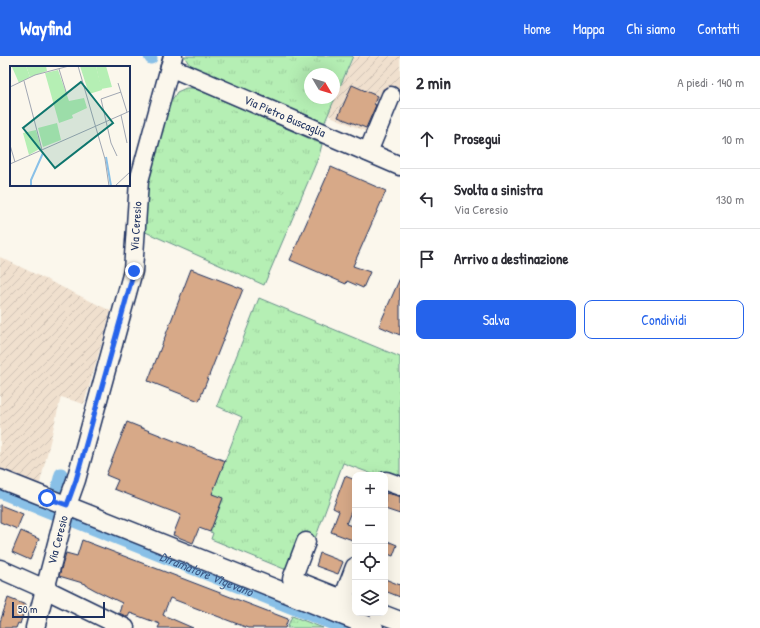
<!DOCTYPE html>
<html lang="it">
<meta charset="utf-8">
<style>
:root{--surface:#fff;--page:#f2f2f3;--text:#2b2b33;--muted:#7c7c81;--line:#e1e1e2;--accent:#2563eb}
body{margin:0;font-family:"Patrick Hand",sans-serif;background:var(--page);color:var(--text)}
.controls{position:absolute;right:12px;bottom:12px;display:grid;overflow:hidden;border-radius:8px;box-shadow:0 4px 16px #0002}
.controls button{width:36px;height:36px;display:grid;place-items:center;padding:0;border:0;border-bottom:1px solid var(--line);background:var(--surface);color:var(--text);font:20px sans-serif}
.compass{position:absolute;left:304px;top:12px;width:36px;height:36px;border-radius:50%;background:var(--surface);box-shadow:0 4px 16px #0002;rotate:128deg}
.scale{position:absolute;left:12px;bottom:10px;width:93px;box-sizing:border-box;padding-left:4px;border:2px solid #1b2f5e;border-top:0;font-size:11px;line-height:14px;white-space:nowrap;color:#1b2f5e;-webkit-text-stroke:3px #fbf7ec;paint-order:stroke}
.stop{position:absolute;width:12px;height:12px;margin:-9px;border:3px solid #2563eb;border-radius:50%;background:#fff}
.stop.end{background:#2563eb;border-color:#fff;box-shadow:0 1px 4px #0008}
.list{margin:0;padding:0;list-style:none}
h2{display:flex;justify-content:space-between;align-items:center;height:52px;margin:0;padding:0 16px;font-size:17px}
h2 small{font-size:13px;font-weight:400;color:var(--muted)}
.list li{display:grid;grid-template-columns:26px 1fr auto;gap:12px;align-items:center;box-sizing:border-box;height:60px;padding:0 16px;border-top:1px solid var(--line)}
.list b{display:block;font-size:15px;white-space:nowrap}
.list p{margin:0;font-size:13px;white-space:nowrap;color:var(--muted)}
.list em{font-size:13px;font-style:normal;color:var(--muted)}
.actions{display:flex;gap:8px;padding:12px 16px}
.actions a{flex:1;padding:9px 0;border:1px solid var(--accent);border-radius:8px;text-align:center;font-size:14px;color:var(--accent)}
.actions .main{background:var(--accent);color:#fff}
.icon{flex:none;width:22px;height:22px;fill:none;stroke:currentColor;stroke-width:2;stroke-linecap:round;stroke-linejoin:round}
.map{position:relative;flex:none;width:400px;height:572px;overflow:hidden}
header{display:flex;align-items:center;gap:24px;box-sizing:border-box;height:56px;padding:0 20px;background:var(--accent);color:#fff}
header strong{font-size:19px}
nav{display:flex;gap:22px;margin-inline-start:auto;font-size:14px}
main{display:flex}
aside{flex:1;background:var(--surface)}
.map>svg:first-child{display:block}
</style>
<header>
<strong>Wayfind</strong>
<nav><a>Home</a><a>Mappa</a><a>Chi siamo</a><a>Contatti</a></nav>
</header>
<main>
<div class="map">
<svg width="400" height="572" viewBox="0 0 400 572">
<defs>
<pattern id="industrial-furrows" width="10" height="10" patternUnits="userSpaceOnUse"><rect width="10" height="10" fill="#f0e0ce"/><path d="M-1 1l2-2M0 10L10 0M9 11l2-2" fill="none" stroke="#cdc0b3"/></pattern>
<pattern id="grass-tufts" width="24" height="20" patternUnits="userSpaceOnUse"><rect width="24" height="20" fill="#b5efb4"/><path d="M3 7l-1-3M5 7V3M7 7l1-3M15 17l-1-3M17 17v-4M19 17l1-3" fill="none" stroke="#9bcd9d"/></pattern>
</defs>
<rect width="100%" height="100%" fill="#fbf7ec"/>
<filter id="ink" filterUnits="userSpaceOnUse"><feTurbulence type="fractalNoise" baseFrequency=".025" numOctaves="2"/><feDisplacementMap in="SourceGraphic" scale="8" xChannelSelector="R" yChannelSelector="G"/><feConvolveMatrix kernelMatrix="1 2 1 2 8 2 1 2 1" color-interpolation-filters="sRGB"/></filter>
<g filter="url(#ink)">
<!-- industrial -->
<path fill="url(#industrial-furrows)" d="M 354,0 L 400,0 L 400,33 L 379,81 L 328,59 Z
M 0,201 L 111,255 L 84,348 L 61,341 L 38,435 L 0,420 Z"/>
<!-- grass -->
<path fill="url(#grass-tufts)" stroke="#688f89" fill-rule="evenodd" d="M 184,0 L 353,0 L 324,68 L 197,14 L 189,8 ZM 310,18 L 334,18 L 334,42 L 310,42 Z
M 186,32 L 194,32 L 322,88 L 319,100 L 264,229 L 141,174 L 145,134 L 168,51 L 177,36 Z
M 259,242 L 400,301 L 400,422 L 383,415 L 382,419 L 375,419 L 343,407 L 315,483 L 303,480 L 289,515 L 211,483 L 213,477 L 210,476 L 223,443 L 212,438 L 242,361 L 217,350 Z
M 292,560 L 323,572 L 287,572 Z"/>
<g fill="none" stroke-linecap="round" stroke-linejoin="round">
<!-- canal -->
<g stroke="#89c0e7" stroke-width="13">
<path d="M 150,0 L 151,2"/>
<path d="M 0,436 L 52,457"/>
<path d="M 52,453 L 61,418"/>
<path id="s1" d="M 69,463 L 343,572"/>
</g>
</g>
<!-- building -->
<path fill="#d7a988" stroke="#1b2f5e" d="M 352,29 L 377,40 L 374,48 L 376,49 L 366,72 L 338,61 Z
M 331,111 L 386,135 L 353,210 L 370,216 L 363,232 L 347,225 L 346,228 L 290,204 Z
M 191,213 L 243,233 L 199,345 L 148,325 Z
M 400,222 L 400,279 L 379,270 Z
M 127,366 L 225,405 L 212,438 L 223,442 L 210,476 L 199,472 L 193,487 L 173,479 L 181,459 L 114,433 L 118,424 L 106,419 Z
M 345,420 L 355,424 L 355,446 L 346,468 L 355,471 L 355,485 L 331,476 L 339,455 L 333,452 Z
M 385,437 L 400,440 L 400,458 L 385,453 Z
M 0,449 L 23,458 L 17,473 L 0,466 Z
M 21,475 L 39,483 L 30,504 L 12,496 Z
M 82,484 L 288,563 L 285,572 L 248,572 L 170,542 L 163,559 L 193,572 L 158,572 L 160,568 L 130,557 L 128,561 L 119,557 L 122,547 L 95,534 L 86,529 L 86,528 L 59,520 L 66,497 L 77,500 Z
M 385,484 L 397,489 L 393,500 L 385,497 Z
M 320,497 L 343,506 L 338,518 L 316,510 Z
M 385,523 L 400,529 L 400,541 L 385,535 Z
M 8,542 L 26,549 L 20,568 L 18,567 L 16,572 L 0,572 L 0,566 Z"/>
<g fill="none" stroke-linecap="round" stroke-linejoin="round">
<!-- minor casing -->
<g stroke="#1b2f5e" stroke-width="21">
<g id="minor">
<path id="s2" d="M 170,11 L 400,110"/>
<path d="M 368,96 L 391,40"/>
<path d="M 0,423 L 374,572"/>
<path d="M 386,425 L 400,430"/>
<path d="M 306,486 L 292,523 L 355,548"/>
<path d="M 0,513 L 45,533 L 125,572"/>
<path d="M 343,543 L 355,511"/>
<path d="M 379,557 L 400,565"/>
<path id="s3" d="M 35,572 L 67,449 L 76,424 L 133,215 L 139,125 L 173,0"/>
</g>
</g>
<!-- minor -->
<use href="#minor" stroke="#fbf7ec" stroke-width="18"/>
</g>
</g>
<g fill="none" stroke-linecap="round" stroke-linejoin="round" filter="url(#ink)">
<!-- route -->
<path stroke="#2563eb" stroke-width="5" d="M 47,442 L 67,449 L 76,424 L 134,215"/>
</g>
<g text-anchor="middle" stroke-width="3" stroke-linejoin="round" paint-order="stroke">
<!-- street labels -->
<g font-size="12" fill="#1b2f5e" stroke="#fbf7ec">
<text dy="4" stroke="none"><textPath href="#s2" startOffset="125">Via Pietro Buscaglia</textPath></text>
<text dy="4" stroke="none"><textPath href="#s3" startOffset="415">Via Ceresio</textPath></text>
<text dy="4" stroke="none"><textPath href="#s3" startOffset="91">Via Ceresio</textPath></text>
</g>
<!-- water labels -->
<g font-size="13" font-style="italic" fill="#3c5a87" stroke="#fbf7ec">
<text dy="5" stroke="none"><textPath href="#s1" startOffset="148">Diramatore Vigevano</textPath></text>
</g>
</g>
<!-- overview -->
<g transform="translate(10 10)">
<rect width="120" height="120" fill="#fbf7ec"/>
<path d="M 16,0 L 20,11 L 9,17 L 2,1 ZM 70,0 L 86,0 L 92,24 L 79,28 ZM 48,4 L 59,35 L 74,32 L 77,42 L 62,49 L 63,52 L 49,57 L 35,7 ZM 47,57 L 51,74 L 33,81 L 28,62 ZM 26,64 L 31,82 L 19,89 L 13,67 Z" fill="#b5efb4"/>
<path d="M 16,0 L 36,0 L 37,5 L 20,11 ZM 86,0 L 96,0 L 102,21 L 91,23 Z" fill="#b5efb4"/>
<path fill="none" stroke="#89c0e7" stroke-width="2" d="M 96,91 L 101,120M 21,120 L 21,114 L 33,87"/>
<path fill="none" stroke="#a1a7b3" stroke-width="1" d="M 68,0 L 95,93 L 99,120M 49,3 L 57,29M 14,15 L 32,84M 108,17 L 117,46M 0,21 L 25,9 L 59,0M 111,49 L 117,77M 0,79 L 5,96M 107,90 L 101,77 L 91,33 L 111,26M 0,98 L 120,45M 105,120 L 120,106"/>
<path fill="#0f766e" fill-opacity="0.15" stroke="#0f766e" stroke-width="2" d="M 71,16 L 103,57 L 45,102 L 13,62 Z"/>
<rect width="120" height="120" fill="none" stroke="#1b2f5e" stroke-width="2"/>
</g>
</svg>
<div class="controls">
<button>+</button>
<button>−</button>
<button><svg class="icon" aria-label="locate" viewBox="0 0 24 24"><circle cx="12" cy="12" r="6"/><path d="M12 2v4M12 18v4M2 12h4M18 12h4"/></svg></button>
<button><svg class="icon" aria-label="layers" viewBox="0 0 24 24"><path d="M12 4l9 5-9 5-9-5zM3 14l9 5 9-5"/></svg></button>
</div>
<svg class="compass" viewBox="-18 -18 36 36"><path d="M0-13l5 13h-10z" fill="#e53935"/><path d="M0 13l5-13h-10z" fill="#7c7c81"/></svg>
<div class="scale">50 m</div>
<div class="stop" style="left:47px;top:442px"></div>
<div class="stop end" style="left:134px;top:215px"></div>
</div>
<aside>
<h2>2 min<small>A piedi · 140 m</small></h2>
<ul class="list">
<li><svg class="icon" aria-label="ahead" viewBox="0 0 24 24"><path d="M12 20V5M6 11l6-6 6 6"/></svg><div><b>Prosegui</b></div><em>10 m</em></li>
<li><svg class="icon" aria-label="left" viewBox="0 0 24 24"><path d="M17 20v-9H6M10 6l-5 5 5 5"/></svg><div><b>Svolta a sinistra</b><p>Via Ceresio</p></div><em>130 m</em></li>
<li><svg class="icon" aria-label="arrive" viewBox="0 0 24 24"><path d="M6 21V4h12l-3 4 3 4H6"/></svg><div><b>Arrivo a destinazione</b></div></li>
</ul>
<div class="actions"><a class="main">Salva</a><a>Condividi</a></div>
</aside>
</main>
